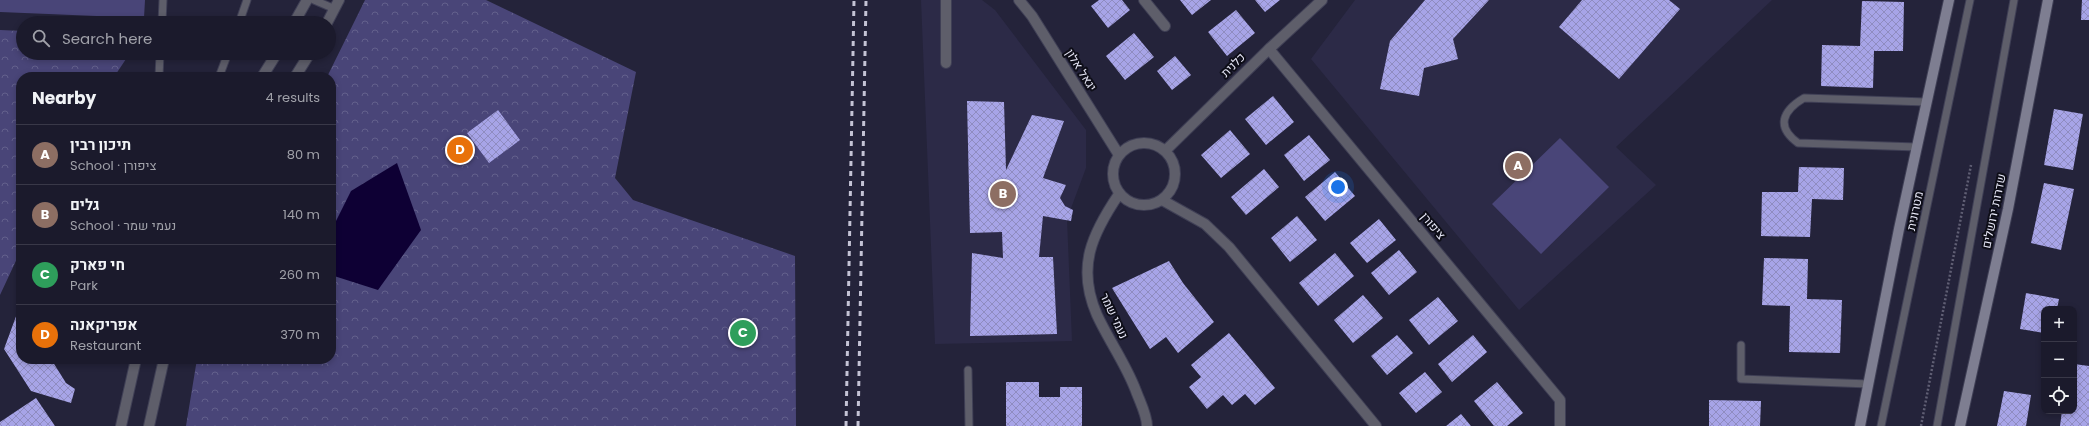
<!DOCTYPE html>
<meta charset="utf-8">
<style>
:root{--surface:#1b1a2c;--page:#282738;--text:#f1f3f6;--muted:#a0a1a9;--line:#393848;--accent:#1a73e8}
body{margin:0;font-family:Poppins,Heebo,sans-serif;background:var(--page);color:var(--text)}
.controls{position:absolute;right:12px;bottom:12px;display:grid;overflow:hidden;border-radius:8px;box-shadow:0 2px 6px #0003}
.controls button{width:36px;height:36px;display:grid;place-items:center;padding:0;border:0;border-bottom:1px solid var(--line);background:var(--surface);color:var(--text);font:20px sans-serif}
.you{position:absolute;left:1338px;top:187px;width:14px;height:14px;margin:-10px;border:3px solid #fff;border-radius:50%;background:#1a73e8;box-shadow:0 0 0 6px #1a73e833}
.badge{display:grid;place-items:center;width:26px;height:26px;border-radius:50%;background:var(--accent);color:#fff;font-size:13px;font-weight:700}
.pin{position:absolute;translate:-50% -50%;border:2px solid #fff;box-shadow:0 1px 4px #0006}
.list{margin:0;padding:0;list-style:none}
h2{display:flex;justify-content:space-between;align-items:center;height:52px;margin:0;padding:0 16px;font-size:17px}
h2 small{font-size:13px;font-weight:400;color:var(--muted)}
.list li{display:grid;grid-template-columns:26px 1fr auto;gap:12px;align-items:center;box-sizing:border-box;height:60px;padding:0 16px;border-top:1px solid var(--line)}
.list b{display:block;font-size:15px;white-space:nowrap}
.list p{margin:0;font-size:13px;white-space:nowrap;color:var(--muted)}
.list em{font-size:13px;font-style:normal;color:var(--muted)}
.icon{flex:none;width:22px;height:22px;fill:none;stroke:currentColor;stroke-width:2;stroke-linecap:round;stroke-linejoin:round}
.map{position:relative;flex:none;width:2089px;height:426px;overflow:hidden}
.search{position:absolute;background:var(--surface);box-shadow:0 2px 6px #0003;left:16px;top:16px;width:320px;height:44px;display:flex;align-items:center;gap:10px;box-sizing:border-box;padding:0 14px;border-radius:22px;color:var(--muted);font-size:15px}
.panel{position:absolute;background:var(--surface);box-shadow:0 2px 6px #0003;left:16px;top:72px;width:320px;height:292px;border-radius:16px}
.map>svg:first-child{display:block}
</style>
<div class="map">
<svg width="2089" height="426" viewBox="0 0 2089 426">
<defs>
<pattern id="park-crowns" width="20" height="18" patternUnits="userSpaceOnUse"><rect width="20" height="18" fill="#494578"/><path d="M2 6a3 3 0 1 1 6 0M12 15a3 3 0 1 1 6 0" fill="none" stroke="#63608c"/></pattern>
<pattern id="building-cross-hatch" width="8" height="8" patternUnits="userSpaceOnUse"><rect width="8" height="8" fill="#a7a4e7"/><path d="M0 0l8 8M0 8l8-8" fill="none" stroke="#8f8cc0"/></pattern>
</defs>
<rect width="100%" height="100%" fill="#24233a"/>
<!-- built -->
<path fill="#2c2a47" d="M 921,0 L 982,0 L 995,10 L 1086,130 L 1086,168 L 1067,219 L 1072,341 L 935,344 Z
M 1355,0 L 1772,0 L 1616,147 L 1656,185 L 1519,310 L 1311,59 Z"/>
<!-- park -->
<path fill="url(#park-crowns)" d="M 365,0 L 486,0 L 636,72 L 615,178 L 633,200 L 795,256 L 796,426 L 186,426 L 197,359 L 331,359 L 331,77 L 327,77 Z
M 0,30 L 23,31 L 23,53 L 130,53 L 114,77 L 21,77 L 21,250 L 0,295 Z"/>
<!-- garden -->
<path fill="#494578" d="M 0,0 L 145,0 L 144,18 L 0,12 Z
M 1560,138 L 1609,187 L 1541,254 L 1492,204 Z"/>
<!-- water -->
<path fill="#0e0034" d="M 397,163 L 421,230 L 378,290 L 331,275 L 331,231 L 351,191 Z"/>
<!-- building -->
<path fill="url(#building-cross-hatch)" d="M 1099,0 L 1122,0 L 1130,10 L 1108,28 L 1091,6 Z
M 1180,0 L 1211,0 L 1192,15 Z
M 1255,0 L 1280,0 L 1265,12 Z
M 1425,0 L 1489,0 L 1453,39 L 1458,59 L 1424,68 L 1419,96 L 1380,89 L 1390,41 Z
M 1582,0 L 1669,0 L 1680,9 L 1619,79 L 1559,27 Z
M 2082,0 L 2089,0 L 2089,20 L 2081,20 Z
M 1862,1 L 1904,2 L 1903,51 L 1874,51 L 1873,88 L 1821,86 L 1822,45 L 1860,46 Z
M 1236,10 L 1255,33 L 1227,56 L 1208,32 Z
M 1134,33 L 1154,57 L 1125,80 L 1106,56 Z
M 1175,56 L 1191,75 L 1172,90 L 1157,71 Z
M 1273,96 L 1294,122 L 1266,145 L 1245,119 Z
M 967,101 L 1004,102 L 1006,170 L 1032,115 L 1064,121 L 1043,178 L 1066,185 L 1060,198 L 1065,206 L 1073,210 L 1071,221 L 1043,216 L 1039,257 L 1053,257 L 1057,334 L 970,336 L 972,253 L 1003,258 L 1002,232 L 970,233 Z
M 2054,109 L 2083,114 L 2073,170 L 2044,165 Z
M 498,110 L 520,140 L 489,163 L 467,133 Z
M 1230,130 L 1250,154 L 1221,178 L 1201,155 Z
M 1309,135 L 1330,160 L 1304,181 L 1284,155 Z
M 1799,167 L 1844,168 L 1843,200 L 1812,199 L 1810,237 L 1761,236 L 1762,192 L 1798,192 Z
M 1264,169 L 1279,187 L 1246,215 L 1231,197 Z
M 1335,172 L 1355,196 L 1325,221 L 1305,197 Z
M 2044,183 L 2074,189 L 2061,250 L 2031,243 Z
M 1297,216 L 1317,240 L 1290,262 L 1271,238 Z
M 1379,219 L 1396,240 L 1367,263 L 1350,243 Z
M 1399,250 L 1417,272 L 1389,295 L 1371,273 Z
M 1335,253 L 1354,276 L 1318,306 L 1299,283 Z
M 1764,258 L 1808,259 L 1807,299 L 1842,300 L 1840,353 L 1789,352 L 1790,306 L 1762,305 Z
M 1169,261 L 1183,283 L 1214,322 L 1178,353 L 1166,337 L 1150,349 L 1112,288 Z
M 2026,293 L 2059,299 L 2057,309 L 2044,309 L 2044,333 L 2020,329 Z
M 1363,295 L 1383,318 L 1353,343 L 1334,320 Z
M 1438,297 L 1458,321 L 1429,345 L 1409,320 Z
M 21,309 L 21,359 L 51,359 L 66,383 L 75,389 L 71,403 L 31,391 L 4,349 L 18,311 Z
M 1229,333 L 1275,388 L 1255,405 L 1245,394 L 1232,405 L 1223,395 L 1207,409 L 1189,387 L 1201,377 L 1191,365 Z
M 1397,335 L 1413,353 L 1387,375 L 1371,356 Z
M 1473,335 L 1487,352 L 1452,382 L 1438,364 Z
M 2074,364 L 2089,366 L 2089,426 L 2060,426 L 2062,411 L 2074,411 Z
M 1425,372 L 1442,392 L 1416,413 L 1399,393 Z
M 1006,382 L 1039,382 L 1039,397 L 1060,397 L 1060,387 L 1082,387 L 1082,426 L 1006,426 Z
M 1497,382 L 1523,413 L 1507,426 L 1494,426 L 1474,401 Z
M 2004,391 L 2031,395 L 2026,426 L 1997,426 Z
M 36,398 L 55,426 L 0,426 L 0,422 Z
M 1709,400 L 1761,401 L 1760,426 L 1709,426 Z
M 1461,414 L 1471,426 L 1446,426 Z"/>
<g fill="none" stroke-linecap="round" stroke-linejoin="round">
<!-- service casing -->
<g stroke="#3f3f55" stroke-width="9">
<path id="service" d="M 314,0 L 335,9
M 162,23 L 163,0
M 239,23 L 247,0
M 159,77 L 160,53
M 219,77 L 228,53
M 1917,147 L 1798,143 C 1776,127 1782,111 1804,98 L 1927,102
M 1741,345 L 1741,379 L 1869,384
M 968,370 L 969,426
M 1881,426 L 1970,0
M 1937,426 L 2014,0"/>
</g>
<!-- minor casing -->
<g stroke="#3f3f55" stroke-width="12">
<path id="minor" d="M 1144,0 L 1165,26
M 1269,49 L 1560,400 L 1560,426
M 1162,200 L 1205,224 L 1229,247 L 1376,426"/>
</g>
<!-- tertiary casing -->
<g stroke="#3f3f55" stroke-width="12">
<path id="tertiary" d="M 946,0 L 946,63
M 1019,0 L 1032,16 L 1119,155
M 294,23 L 307,0
M 327,23 L 339,0
M 262,77 L 277,53
M 295,77 L 310,53
M1113 174a31 31 0 1 1 62 0a31 31 0 1 1-62 0Z
M 1165,151 L 1269,49 L 1322,0
M 1119,194 C 1092,234 1076,267 1097,315 C 1109,341 1126,364 1136,391 C 1140,402 1147,415 1147,426
M 121,426 L 136,359
M 149,426 L 164,359"/>
</g>
<!-- secondary casing -->
<g stroke="#3f3f55" stroke-width="12">
<path id="secondary" d="M 1860,426 L 1899,229 L 1949,0
M 1960,426 L 2008,209 L 2048,0"/>
</g>
<!-- path -->
<path stroke="#605f74" stroke-width="2.5" stroke-dasharray="2 2" stroke-linecap="butt" d="M 1921,426 L 1971,165"/>
<!-- service -->
<use href="#service" stroke="#5e5e6a" stroke-width="7"/>
<!-- minor -->
<use href="#minor" stroke="#5e5e6a" stroke-width="10"/>
<!-- tertiary -->
<use href="#tertiary" stroke="#5e5e6a" stroke-width="10"/>
<!-- secondary -->
<use href="#secondary" stroke="#7e7e91" stroke-width="10"/>
<!-- rail -->
<path stroke="#c4c3d5" stroke-width="3" stroke-dasharray="5 5" stroke-linecap="butt" d="M 846,426 L 854,0
M 858,426 L 866,0"/>
</g>
<g text-anchor="middle" stroke-width="4" stroke-linejoin="round" paint-order="stroke">
<!-- street labels -->
<g font-size="12" fill="#e8e8f8" stroke="#0e0e18">
<text transform="translate(1233 65) rotate(-45)" y="4">כלנית</text>
<text transform="translate(1081 70) rotate(58)" y="4">יגאל אלון</text>
<text transform="translate(1915 211) rotate(-78)" y="4">מטרונית</text>
<text transform="translate(1994 211) rotate(-78)" y="4">שדרות ירושלים</text>
<text transform="translate(1433 226) rotate(50)" y="4">ציפורן</text>
<text transform="translate(1114 316) rotate(65)" y="4">נעמי שמר</text>
</g>
</g>
</svg>
<div class="controls">
<button>+</button>
<button>−</button>
<button><svg class="icon" aria-label="locate" viewBox="0 0 24 24"><circle cx="12" cy="12" r="6"/><path d="M12 2v4M12 18v4M2 12h4M18 12h4"/></svg></button>
</div>
<div class="you"></div>
<div class="pin badge" style="left:1518px;top:166px;background:#8d6e63">A</div>
<div class="pin badge" style="left:1003px;top:194px;background:#8d6e63">B</div>
<div class="pin badge" style="left:743px;top:333px;background:#2e9e5b">C</div>
<div class="pin badge" style="left:460px;top:150px;background:#e8710a">D</div>
<div class="search"><svg class="icon" aria-label="search" viewBox="0 0 24 24"><circle cx="10" cy="10" r="6"/><path d="M15 15l6 6"/></svg>Search here</div>
<section class="panel">
<h2>Nearby<small>4 results</small></h2>
<ul class="list">
<li><span class="badge" style="background:#8d6e63">A</span><div><b>תיכון רבין</b><p>School · ציפורן</p></div><em>80 m</em></li>
<li><span class="badge" style="background:#8d6e63">B</span><div><b>גלים</b><p>School · נעמי שמר</p></div><em>140 m</em></li>
<li><span class="badge" style="background:#2e9e5b">C</span><div><b>חי פארק</b><p>Park</p></div><em>260 m</em></li>
<li><span class="badge" style="background:#e8710a">D</span><div><b>אפריקאנה</b><p>Restaurant</p></div><em>370 m</em></li>
</ul>
</section>
</div>
